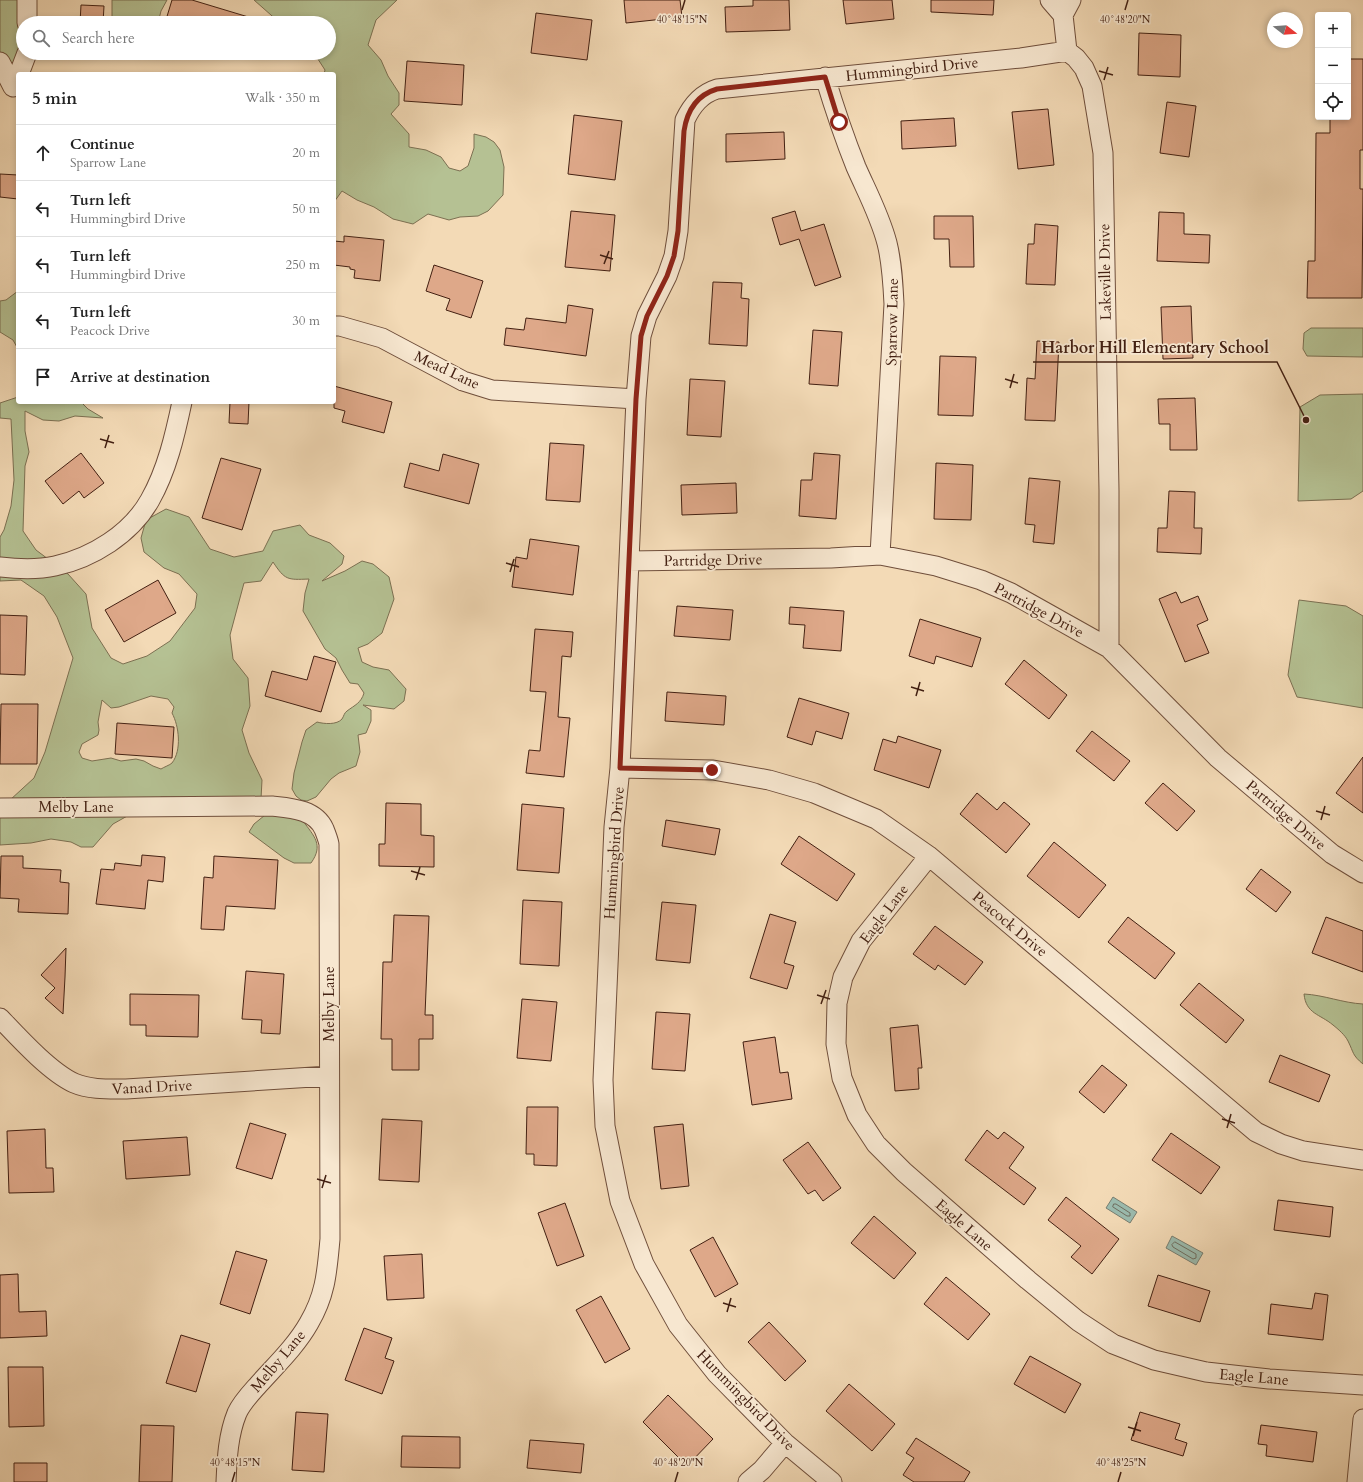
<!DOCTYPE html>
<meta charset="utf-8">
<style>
:root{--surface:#fff;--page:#f6f6f6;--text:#222;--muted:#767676;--line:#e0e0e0}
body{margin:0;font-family:Cardo,serif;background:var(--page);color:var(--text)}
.controls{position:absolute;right:12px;top:12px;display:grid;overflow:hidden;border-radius:4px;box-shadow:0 2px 6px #0003}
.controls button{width:36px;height:36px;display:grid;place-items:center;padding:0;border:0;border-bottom:1px solid var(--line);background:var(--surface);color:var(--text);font:20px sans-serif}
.compass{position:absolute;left:1267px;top:12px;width:36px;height:36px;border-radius:50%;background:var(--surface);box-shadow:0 2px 6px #0003;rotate:107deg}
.stop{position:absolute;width:12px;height:12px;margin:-9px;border:3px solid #8f2418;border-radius:50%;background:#fff}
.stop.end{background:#8f2418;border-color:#fff;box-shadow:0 1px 4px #0008}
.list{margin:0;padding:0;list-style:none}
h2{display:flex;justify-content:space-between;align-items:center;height:52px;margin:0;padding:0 16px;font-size:17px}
h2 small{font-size:13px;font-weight:400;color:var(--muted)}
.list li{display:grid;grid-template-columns:26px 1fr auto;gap:12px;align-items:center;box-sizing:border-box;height:56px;padding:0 16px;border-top:1px solid var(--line)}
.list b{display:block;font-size:15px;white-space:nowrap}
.list p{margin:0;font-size:13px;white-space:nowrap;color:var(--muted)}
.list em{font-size:13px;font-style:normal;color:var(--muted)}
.icon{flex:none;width:22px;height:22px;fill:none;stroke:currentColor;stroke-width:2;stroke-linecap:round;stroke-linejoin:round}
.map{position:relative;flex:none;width:1363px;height:1482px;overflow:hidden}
.search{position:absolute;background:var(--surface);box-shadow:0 2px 6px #0003;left:16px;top:16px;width:320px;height:44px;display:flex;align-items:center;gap:10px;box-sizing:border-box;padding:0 14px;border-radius:22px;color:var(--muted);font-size:15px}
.panel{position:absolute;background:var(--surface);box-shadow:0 2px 6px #0003;left:16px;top:72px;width:320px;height:332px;border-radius:4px}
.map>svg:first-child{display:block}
</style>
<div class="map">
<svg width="1363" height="1482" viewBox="0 0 1363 1482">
<rect width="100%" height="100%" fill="#f3dab6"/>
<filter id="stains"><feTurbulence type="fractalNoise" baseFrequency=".005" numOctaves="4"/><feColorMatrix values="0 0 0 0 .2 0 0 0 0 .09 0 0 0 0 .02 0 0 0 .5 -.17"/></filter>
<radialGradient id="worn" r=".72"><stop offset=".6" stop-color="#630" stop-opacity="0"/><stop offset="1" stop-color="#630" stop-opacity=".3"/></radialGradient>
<!-- green -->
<path fill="#b5c193" stroke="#7c7052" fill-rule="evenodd" d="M 0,0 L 27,0 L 23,23 L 23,53 L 19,74 L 0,62 Z
M 112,0 L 167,0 L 161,11 L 158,23 L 112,23 Z
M 254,0 L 397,0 L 376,20 L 368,45 L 381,60 L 388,76 L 399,93 L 399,105 L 391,114 L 409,134 L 409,147 L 426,150 L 441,157 L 449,168 L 460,171 L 468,166 L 474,148 L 474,134 L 486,137 L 494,142 L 500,150 L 504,167 L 503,195 L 488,211 L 478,216 L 460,217 L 449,220 L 428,214 L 413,224 L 393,219 L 374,207 L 357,200 L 342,191 L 334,202 L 334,74 L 324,74 L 325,70 L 314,53 L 329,53 L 329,23 L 280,23 Z
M 18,291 L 18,349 L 13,340 L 0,332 L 0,301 L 6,300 Z
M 1311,328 L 1363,328 L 1363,357 L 1307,356 L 1303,349 L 1304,333 Z
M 1363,394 L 1363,491 L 1351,499 L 1298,501 L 1300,407 L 1320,395 Z
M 18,397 L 18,402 L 81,402 L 88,409 L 103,418 L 75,416 L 59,421 L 43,420 L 25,411 L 25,431 L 29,452 L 25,466 L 23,531 L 36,550 L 68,574 L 86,594 L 92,628 L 111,658 L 123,664 L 147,656 L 170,641 L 195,608 L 197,594 L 179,574 L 164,568 L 144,552 L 141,538 L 146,520 L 166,509 L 189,517 L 210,549 L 234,557 L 263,551 L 273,531 L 300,525 L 309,535 L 330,543 L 344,556 L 342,564 L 322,581 L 345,571 L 362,561 L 373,564 L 389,577 L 394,599 L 382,633 L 368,644 L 358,648 L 362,662 L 373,667 L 389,670 L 406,689 L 404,701 L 394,709 L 363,705 L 371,710 L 371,721 L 366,733 L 358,735 L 360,752 L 356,766 L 339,773 L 331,779 L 316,797 L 307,801 L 301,800 L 296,796 L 292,789 L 294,773 L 302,742 L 306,730 L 317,722 C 324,724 337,725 342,719 C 344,716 344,713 347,711 C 355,705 361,703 364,693 L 358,684 L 350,683 L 342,670 L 336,658 L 325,649 L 303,611 L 305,593 L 309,579 C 287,580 285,580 273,562 L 261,581 L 244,583 L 230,635 L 233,659 L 248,678 L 250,706 L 242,730 L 249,753 L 262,780 L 261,799 L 161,797 L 113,824 L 93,847 L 81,847 L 71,842 L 51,839 L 31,843 L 0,845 L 0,805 L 10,800 L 34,778 L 45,752 L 73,658 L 57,617 L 44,596 L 21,580 L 0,581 L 0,537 L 4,530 L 11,506 L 14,480 L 11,419 L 0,418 L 0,403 ZM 151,696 L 168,699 L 174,707 L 172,713 C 179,726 182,750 172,763 C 170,765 164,767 161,769 L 153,766 L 144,761 L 136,759 L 121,761 L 111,758 L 92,761 L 82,758 L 79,752 L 82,744 L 98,735 L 99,730 L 98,722 L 102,700 L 111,708 L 119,707 Z
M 1299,600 L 1346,606 L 1363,616 L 1363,708 L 1297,697 L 1288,675 Z
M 270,811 L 303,821 C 314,836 324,845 311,863 L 294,863 L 284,858 L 249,832 L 254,824 Z
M 1304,994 C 1324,995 1343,1003 1363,1004 L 1363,1064 C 1352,1055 1354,1053 1348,1041 C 1345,1035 1338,1029 1333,1025 C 1320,1014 1306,1014 1304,994 Z"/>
<!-- water -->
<path fill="#9bbbae" stroke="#787d70" d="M 1113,1197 L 1137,1212 L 1130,1223 L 1106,1208 Z
M 1172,1236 L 1203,1253 L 1196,1265 L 1166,1248 Z"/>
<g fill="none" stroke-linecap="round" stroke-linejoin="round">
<!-- shore -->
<path stroke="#6f6e60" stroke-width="1" d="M 1114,1204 L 1116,1204 L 1130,1213 L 1130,1216 L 1127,1216 L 1113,1207 Z
M 1175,1242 L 1196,1254 L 1196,1258 L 1193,1259 L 1173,1247 L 1172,1245 Z"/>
</g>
<!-- building -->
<path fill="#dea889" stroke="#432012" d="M 172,0 L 192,0 L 255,19 L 255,23 L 165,23 Z
M 624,0 L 680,0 L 682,17 L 626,23 Z
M 753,0 L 789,0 L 790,30 L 726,32 L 725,7 L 753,6 Z
M 843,0 L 892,0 L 894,19 L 846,24 Z
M 931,0 L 994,0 L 993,15 L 931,12 Z
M 81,5 L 104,6 L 103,23 L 80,23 Z
M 536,13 L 592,20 L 587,60 L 531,53 Z
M 1139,33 L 1181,35 L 1180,77 L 1138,75 Z
M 1348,59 L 1363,59 L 1363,150 L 1360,150 L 1360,189 L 1363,189 L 1362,298 L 1307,298 L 1308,261 L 1315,261 L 1316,133 L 1330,133 L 1330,117 L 1348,117 Z
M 407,61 L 464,65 L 462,105 L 404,101 Z
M 1167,102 L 1196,106 L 1189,157 L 1160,153 Z
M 1048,109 L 1054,165 L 1018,169 L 1012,112 Z
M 574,115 L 622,121 L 615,180 L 568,174 Z
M 954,118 L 956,146 L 902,149 L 901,121 Z
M 784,132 L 785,159 L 726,162 L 726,134 Z
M 0,174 L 18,175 L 18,199 L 0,197 Z
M 571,211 L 615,215 L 610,271 L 565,267 Z
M 795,211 L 801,231 L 824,224 L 841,277 L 815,286 L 799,239 L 780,245 L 772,218 Z
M 1159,212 L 1184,213 L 1184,234 L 1210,235 L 1209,263 L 1157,261 Z
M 934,216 L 973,216 L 974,267 L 950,267 L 949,239 L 934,239 Z
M 1035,224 L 1058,226 L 1055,285 L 1026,284 L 1028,244 L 1034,244 Z
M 344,236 L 384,240 L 380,281 L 354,278 L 355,270 L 350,269 L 350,267 L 334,265 L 334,241 L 344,242 Z
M 434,265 L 483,281 L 471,318 L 446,310 L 450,299 L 426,291 Z
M 713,282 L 742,283 L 741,298 L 749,299 L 747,346 L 709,344 Z
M 568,305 L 593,309 L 586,356 L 504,345 L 506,328 L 524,330 L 526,318 L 566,323 Z
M 1191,306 L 1193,358 L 1163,359 L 1161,307 Z
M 813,330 L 842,332 L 838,386 L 809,384 Z
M 1037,341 L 1059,342 L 1055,421 L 1025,420 L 1027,378 L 1035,379 Z
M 940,356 L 976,357 L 973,416 L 938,415 Z
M 690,379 L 725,381 L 721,437 L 687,435 Z
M 334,386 L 392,402 L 384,433 L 342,422 L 345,411 L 334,408 Z
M 1195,398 L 1197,450 L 1170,450 L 1170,424 L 1159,424 L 1158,399 Z
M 230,402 L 249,402 L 248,424 L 229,423 Z
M 550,443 L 584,445 L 580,502 L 546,500 Z
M 81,453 L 104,483 L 84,498 L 79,491 L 63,504 L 45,481 Z
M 814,453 L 840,455 L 836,519 L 799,516 L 801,480 L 812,480 Z
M 443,454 L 479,464 L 469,504 L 404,487 L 410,463 L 439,471 Z
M 221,458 L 261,469 L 242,530 L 202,518 Z
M 936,463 L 973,465 L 971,520 L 934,519 Z
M 1029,478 L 1060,481 L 1054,544 L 1033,542 L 1035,525 L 1025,524 Z
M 736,483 L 737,513 L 682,515 L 681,485 Z
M 1169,491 L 1195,492 L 1194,528 L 1202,528 L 1201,554 L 1157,552 L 1158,528 L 1167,528 Z
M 530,539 L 579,546 L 573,595 L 512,587 L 516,557 L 527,559 Z
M 158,580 L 176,613 L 124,642 L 105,610 Z
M 1176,592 L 1181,603 L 1198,596 L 1208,620 L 1197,625 L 1209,653 L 1185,662 L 1159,599 Z
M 677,606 L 733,610 L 730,640 L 674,636 Z
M 790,607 L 844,611 L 841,651 L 803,648 L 805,625 L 789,624 Z
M 0,615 L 27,616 L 25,675 L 0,674 Z
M 920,619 L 981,638 L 972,667 L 936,656 L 934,664 L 909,656 Z
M 535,629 L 573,632 L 571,657 L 562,656 L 558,717 L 570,718 L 564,777 L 526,773 L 529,750 L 540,751 L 546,692 L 530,691 Z
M 314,656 L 336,662 L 321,712 L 265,696 L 272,671 L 307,680 Z
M 1024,660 L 1067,695 L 1049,719 L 1005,684 Z
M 667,692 L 726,696 L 724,725 L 665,721 Z
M 799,698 L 849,713 L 842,739 L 816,731 L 812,745 L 787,737 Z
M 1,704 L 38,704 L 37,764 L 0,764 Z
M 117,723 L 174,727 L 172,758 L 115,754 Z
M 1092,731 L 1130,761 L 1114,781 L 1076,751 Z
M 898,736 L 941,750 L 929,788 L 874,770 L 883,739 L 896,743 Z
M 1363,757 L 1363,813 L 1336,793 Z
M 1163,783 L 1195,811 L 1177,831 L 1145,803 Z
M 977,793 L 997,810 L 1004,802 L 1030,824 L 1006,853 L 960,814 Z
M 386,803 L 421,804 L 421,835 L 434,836 L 434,867 L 379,866 L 379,844 L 385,844 Z
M 522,804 L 564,808 L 559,873 L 517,870 Z
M 666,820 L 720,829 L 715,855 L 662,846 Z
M 799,836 L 855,874 L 837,901 L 781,864 Z
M 1054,842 L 1106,885 L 1079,918 L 1027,876 Z
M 142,855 L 165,857 L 163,882 L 148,880 L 145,909 L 96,904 L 101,869 L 114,870 L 115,863 L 141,866 Z
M 1,856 L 23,856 L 23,868 L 61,870 L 60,882 L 69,883 L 68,914 L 18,912 L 19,899 L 0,898 Z
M 214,856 L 278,860 L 275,909 L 226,906 L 224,930 L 201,929 L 204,877 L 213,878 Z
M 1261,869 L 1291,892 L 1276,912 L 1246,889 Z
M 523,900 L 562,902 L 559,966 L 520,964 Z
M 662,902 L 696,905 L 690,963 L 656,960 Z
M 770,914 L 796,922 L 784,963 L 794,966 L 787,989 L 750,978 Z
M 394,915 L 429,916 L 425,1015 L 433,1015 L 433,1039 L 419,1039 L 419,1070 L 392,1070 L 392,1039 L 381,1039 L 383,962 L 392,962 Z
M 1128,917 L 1175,953 L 1155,979 L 1108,942 Z
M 1326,917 L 1363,931 L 1363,972 L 1312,953 Z
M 935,926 L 983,962 L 965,985 L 938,965 L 935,970 L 913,954 Z
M 66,948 L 65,977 L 63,1014 L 45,998 L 55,988 L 41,975 Z
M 246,971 L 284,974 L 280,1034 L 261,1033 L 262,1020 L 242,1019 Z
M 1199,983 L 1244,1020 L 1226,1043 L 1180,1005 Z
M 130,994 L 199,995 L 198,1037 L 146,1036 L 146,1025 L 130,1025 Z
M 522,999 L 557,1002 L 551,1061 L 517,1058 Z
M 656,1012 L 690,1014 L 685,1071 L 652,1069 Z
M 918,1025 L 922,1068 L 918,1068 L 919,1089 L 895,1091 L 890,1028 Z
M 775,1037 L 780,1073 L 788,1072 L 792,1099 L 752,1105 L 743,1042 Z
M 1280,1055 L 1330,1075 L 1319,1102 L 1269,1082 Z
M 1102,1065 L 1127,1085 L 1104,1113 L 1079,1092 Z
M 527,1107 L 558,1107 L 557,1166 L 534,1165 L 534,1154 L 526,1154 Z
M 382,1119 L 422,1121 L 419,1182 L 379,1180 Z
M 250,1123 L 286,1134 L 272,1179 L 236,1168 Z
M 683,1124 L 689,1186 L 661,1189 L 654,1127 Z
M 45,1129 L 46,1168 L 53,1168 L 54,1192 L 9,1193 L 7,1131 Z
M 987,1130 L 998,1139 L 1004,1132 L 1024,1147 L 1009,1168 L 1036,1188 L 1024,1205 L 965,1160 Z
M 1171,1133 L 1220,1167 L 1201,1194 L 1152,1160 Z
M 187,1137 L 190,1175 L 126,1179 L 123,1141 Z
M 808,1142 L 841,1188 L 823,1201 L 815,1190 L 808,1194 L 783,1160 Z
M 1066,1197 L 1119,1239 L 1092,1274 L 1071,1257 L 1081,1246 L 1048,1220 Z
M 1278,1200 L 1333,1207 L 1330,1237 L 1274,1230 Z
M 565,1203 L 584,1256 L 557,1266 L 538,1213 Z
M 874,1216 L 916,1253 L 894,1279 L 851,1243 Z
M 713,1237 L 738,1284 L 715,1297 L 690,1250 Z
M 236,1251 L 267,1260 L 250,1314 L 220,1304 Z
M 422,1254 L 424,1298 L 387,1300 L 384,1256 Z
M 18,1274 L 19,1312 L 46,1311 L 47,1336 L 0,1338 L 0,1275 Z
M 1158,1275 L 1210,1291 L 1200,1322 L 1148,1306 Z
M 946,1277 L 990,1314 L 968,1340 L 924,1304 Z
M 1315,1293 L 1328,1295 L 1323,1340 L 1268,1334 L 1271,1304 L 1312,1309 Z
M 601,1296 L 630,1349 L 605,1363 L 576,1310 Z
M 769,1322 L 806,1361 L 785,1381 L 748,1342 Z
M 364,1328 L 392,1338 L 385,1358 L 394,1361 L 382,1394 L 345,1380 Z
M 181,1335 L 210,1344 L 196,1392 L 166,1383 Z
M 1030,1356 L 1081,1384 L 1065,1413 L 1014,1384 Z
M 8,1367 L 43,1367 L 44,1426 L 9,1427 Z
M 849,1384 L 895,1424 L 872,1451 L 826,1411 Z
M 668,1395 L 713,1439 L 687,1466 L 643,1422 Z
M 296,1412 L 328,1414 L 324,1472 L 292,1470 Z
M 1140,1412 L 1180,1424 L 1175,1439 L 1187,1443 L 1183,1456 L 1131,1440 Z
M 141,1425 L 174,1426 L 172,1482 L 139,1482 Z
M 1261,1425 L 1317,1432 L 1313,1462 L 1266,1456 L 1267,1445 L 1258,1444 Z
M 402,1436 L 460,1437 L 460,1468 L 401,1467 Z
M 916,1438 L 970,1472 L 964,1482 L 914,1482 L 903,1475 L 914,1458 L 906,1453 Z
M 530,1440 L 584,1444 L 581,1473 L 527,1468 Z
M 14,1463 L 47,1463 L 47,1482 L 14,1482 Z"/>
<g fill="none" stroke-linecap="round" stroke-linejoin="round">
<!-- street casing -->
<g stroke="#6f4e3b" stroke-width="21">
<path id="street" d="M 27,0 L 27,23
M 1050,0 L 1063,15 L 1071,0
M 1063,15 L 1067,51
M 1067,51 L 1076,58 L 1084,68 L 1092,86 L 1103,153 L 1109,490 L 1109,648
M 0,62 L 13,87 L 18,76
M 19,74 L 27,53
M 825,77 C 834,107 844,137 856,167 C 867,192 880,216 887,243 C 892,263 893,283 894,304 L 880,555
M 334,326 L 340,326 L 382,338 L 463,381 L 492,390 L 636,399
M 629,561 L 831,558 L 880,555 L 936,566 L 981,580 L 1011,593 L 1109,648 L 1218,758 L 1332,854 L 1363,873
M 0,567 C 18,569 37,570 55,566 C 92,558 131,534 150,500 C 167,470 175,435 182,402
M 620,768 L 713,770 L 769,780 L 814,793 L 876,819 L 929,856 L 1256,1132 L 1281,1144 L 1303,1151 L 1363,1160
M 0,808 L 272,806 C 290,808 315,809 324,829 C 326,834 328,839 329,844 L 330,1239 C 327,1271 326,1294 309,1323 C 296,1346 276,1365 259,1384 C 251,1393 242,1402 237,1413 C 228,1435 227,1459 226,1482
M 929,856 L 861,941 L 843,977 L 837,1003 L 836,1044 L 842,1078 L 857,1115 L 876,1144 L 904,1172 L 1028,1280 L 1078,1321 L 1113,1344 L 1154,1360 L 1206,1372 L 1269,1379 L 1363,1385
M 0,1018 C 19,1038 50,1072 74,1083 C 90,1090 109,1089 126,1089 L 329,1076
M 748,1482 L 762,1470 L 785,1443
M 832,1482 L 785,1443 L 717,1374 L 678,1325 L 644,1264 L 620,1201 L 605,1126 L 603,1080 L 614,827 L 620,768 L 636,399 L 641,336 L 647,316 L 667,276 L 674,256 L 678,231 L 685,120 C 692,105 701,94 717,89 L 1021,58 L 1067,51
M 1357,1482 L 1363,1419"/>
</g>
<!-- street -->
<use href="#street" stroke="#f7e7d0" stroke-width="19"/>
</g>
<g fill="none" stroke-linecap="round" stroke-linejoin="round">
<!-- route -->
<path stroke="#8f2418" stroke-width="5" d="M 712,770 L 620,768 L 636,399 L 641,336 L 647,316 L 667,276 L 674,256 L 678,231 L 684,131 C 687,111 697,95 717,89 L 825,77 L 839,122"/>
</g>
<!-- ticks -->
<path fill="none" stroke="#432012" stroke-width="1.5" d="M 682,10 L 685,0M 1125,10 L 1128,0M 1099,71 L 1113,75M 1104,80 L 1108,67M 600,255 L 613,259M 604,264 L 609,251M 1005,379 L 1018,383M 1010,388 L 1014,374M 100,439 L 114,443M 105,448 L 109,435M 506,563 L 519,567M 510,572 L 514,559M 911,687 L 924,691M 916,696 L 920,682M 1316,811 L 1330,815M 1321,820 L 1325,806M 411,871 L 425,875M 416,880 L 420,867M 817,995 L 830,999M 821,1004 L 826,990M 1222,1119 L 1235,1123M 1227,1128 L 1231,1114M 317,1179 L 331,1183M 322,1188 L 326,1175M 723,1303 L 736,1307M 727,1312 L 731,1298M 1128,1427 L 1141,1431M 1133,1436 L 1137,1422M 232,1482 L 235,1472M 675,1482 L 678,1472M 1118,1482 L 1121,1472"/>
<g text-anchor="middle" stroke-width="3.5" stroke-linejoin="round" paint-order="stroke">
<!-- street labels -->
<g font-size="15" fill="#432012" stroke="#f7e7d0">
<text transform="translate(912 69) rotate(-6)" y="5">Hummingbird Drive</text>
<text transform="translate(1105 272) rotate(-91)" y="5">Lakeville Drive</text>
<text transform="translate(892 322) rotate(-89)" y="5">Sparrow Lane</text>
<text transform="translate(447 370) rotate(25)" y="5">Mead Lane</text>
<text transform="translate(713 560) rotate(-1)" y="5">Partridge Drive</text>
<text transform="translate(1039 610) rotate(28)" y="5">Partridge Drive</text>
<text x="76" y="812">Melby Lane</text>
<text transform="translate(1286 815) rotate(40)" y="5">Partridge Drive</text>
<text transform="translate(614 853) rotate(-86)" y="5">Hummingbird Drive</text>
<text transform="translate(884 914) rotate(-53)" y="5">Eagle Lane</text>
<text transform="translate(1010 924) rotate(40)" y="5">Peacock Drive</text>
<text transform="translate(329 1004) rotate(-90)" y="5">Melby Lane</text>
<text transform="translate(152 1087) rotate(-3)" y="5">Vanad Drive</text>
<text transform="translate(964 1225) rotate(41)" y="5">Eagle Lane</text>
<text transform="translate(278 1361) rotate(-50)" y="5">Melby Lane</text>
<text transform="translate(1254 1377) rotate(5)" y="5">Eagle Lane</text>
<text transform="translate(746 1400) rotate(46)" y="5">Hummingbird Drive</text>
</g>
</g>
<g font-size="10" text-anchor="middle" fill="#432012" stroke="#f7e7d0" stroke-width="3.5" stroke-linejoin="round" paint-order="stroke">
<text x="682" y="23">40°48'15"N</text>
<text x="1125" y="23">40°48'20"N</text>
<text x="235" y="1466">40°48'15"N</text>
<text x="678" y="1466">40°48'20"N</text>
<text x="1121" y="1466">40°48'25"N</text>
</g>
<!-- callouts -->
<path fill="none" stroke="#432012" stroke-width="1.5" d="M1306 420L1277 362H1033"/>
<circle fill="#432012" stroke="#f7e7d0" stroke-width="1.5" cx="1306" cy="420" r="4"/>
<g font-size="16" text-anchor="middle" font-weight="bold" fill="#432012" stroke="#f7e7d0" stroke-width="3.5" stroke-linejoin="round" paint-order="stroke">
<text x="1155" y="353">Harbor Hill Elementary School</text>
</g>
<rect width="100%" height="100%" filter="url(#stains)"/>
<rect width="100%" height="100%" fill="url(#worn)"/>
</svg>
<div class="controls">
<button>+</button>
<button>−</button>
<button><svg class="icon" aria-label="locate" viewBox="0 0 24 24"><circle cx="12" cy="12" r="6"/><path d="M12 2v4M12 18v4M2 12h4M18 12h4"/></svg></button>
</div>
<svg class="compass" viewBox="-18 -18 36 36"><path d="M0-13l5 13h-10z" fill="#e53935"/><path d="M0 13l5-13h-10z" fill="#767676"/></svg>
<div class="stop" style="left:839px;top:122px"></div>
<div class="stop end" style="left:712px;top:770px"></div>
<div class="search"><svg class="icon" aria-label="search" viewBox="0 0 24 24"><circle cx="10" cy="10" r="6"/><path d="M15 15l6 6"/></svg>Search here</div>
<section class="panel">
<h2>5 min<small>Walk · 350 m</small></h2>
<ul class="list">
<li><svg class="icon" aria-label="ahead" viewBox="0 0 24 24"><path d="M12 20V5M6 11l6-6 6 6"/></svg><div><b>Continue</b><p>Sparrow Lane</p></div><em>20 m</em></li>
<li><svg class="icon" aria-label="left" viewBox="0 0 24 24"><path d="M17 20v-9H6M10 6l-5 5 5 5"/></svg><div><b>Turn left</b><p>Hummingbird Drive</p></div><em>50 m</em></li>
<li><svg class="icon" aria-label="left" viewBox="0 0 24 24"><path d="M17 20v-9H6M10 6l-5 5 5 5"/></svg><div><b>Turn left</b><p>Hummingbird Drive</p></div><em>250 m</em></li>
<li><svg class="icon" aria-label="left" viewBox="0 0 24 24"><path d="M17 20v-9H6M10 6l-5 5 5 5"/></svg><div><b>Turn left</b><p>Peacock Drive</p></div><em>30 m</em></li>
<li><svg class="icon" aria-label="arrive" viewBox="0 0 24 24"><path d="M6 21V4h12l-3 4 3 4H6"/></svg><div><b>Arrive at destination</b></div></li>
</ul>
</section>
</div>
